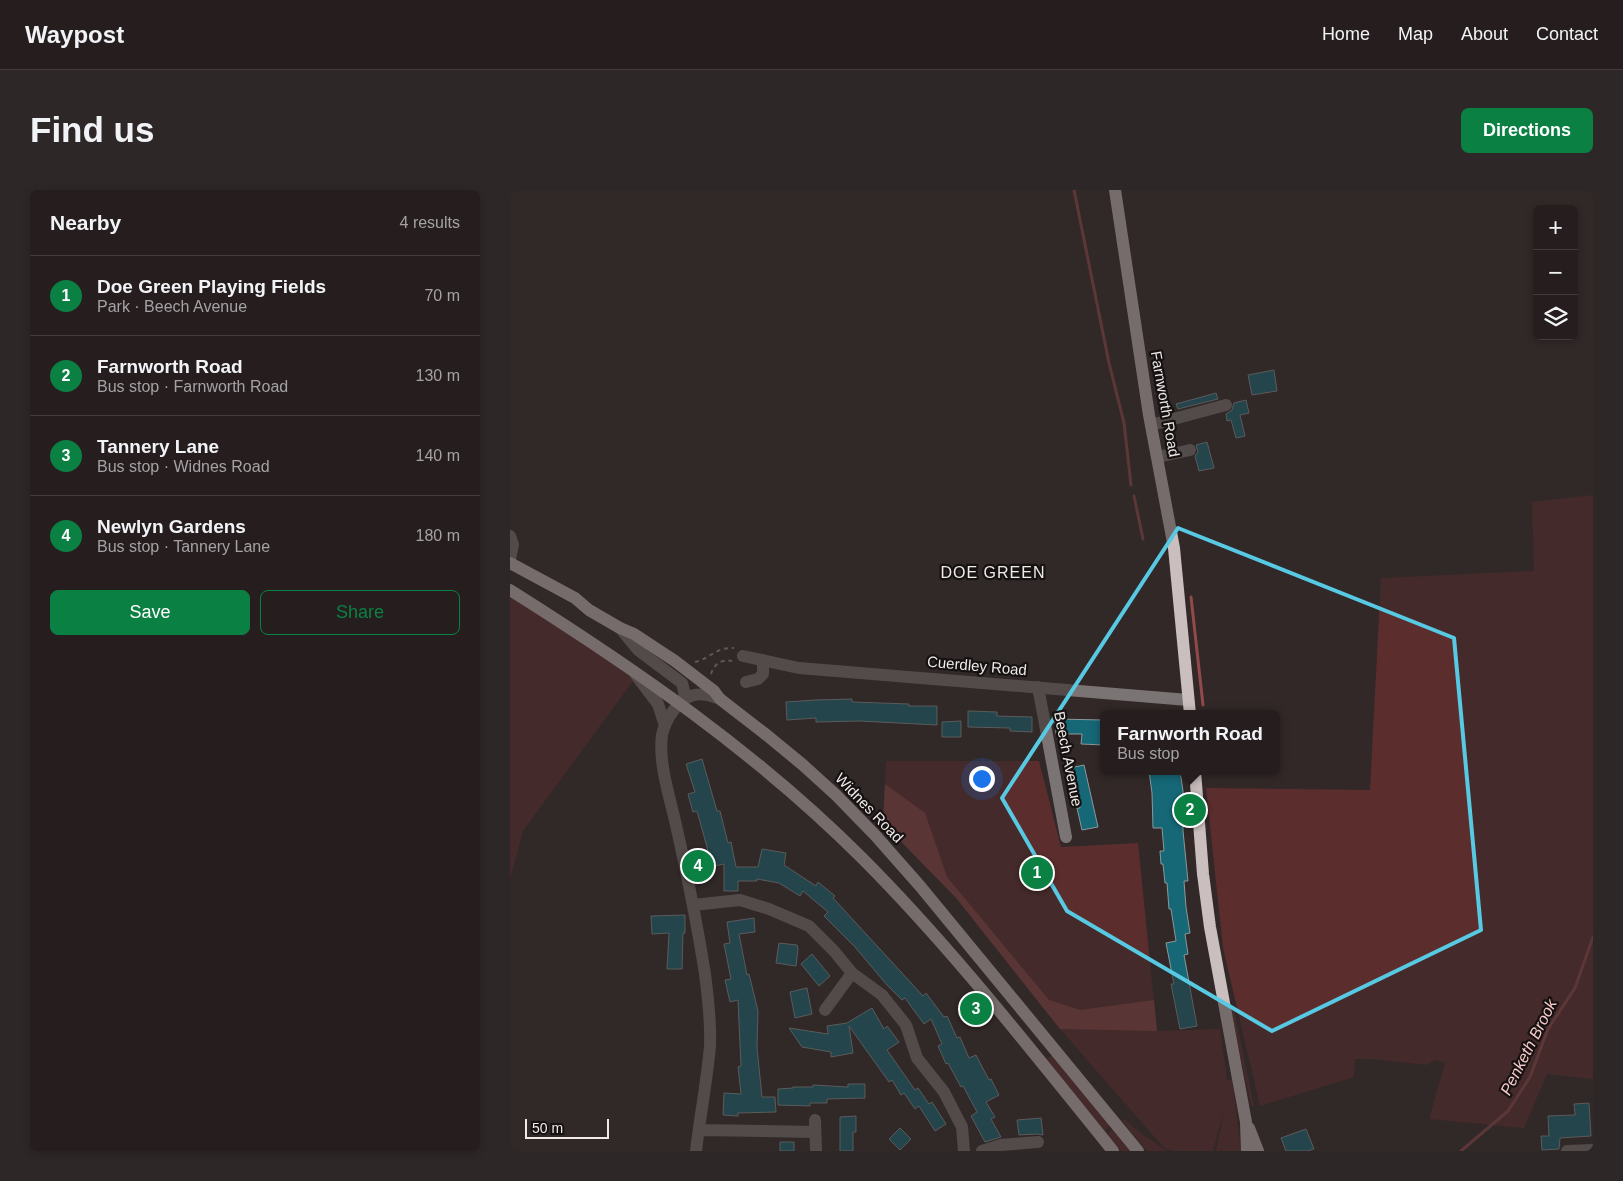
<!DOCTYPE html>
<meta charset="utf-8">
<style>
:root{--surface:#261e1e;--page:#2e2727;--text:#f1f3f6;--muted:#a4a2a4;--line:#423c3c;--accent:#0b8043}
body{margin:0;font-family:Helvetica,sans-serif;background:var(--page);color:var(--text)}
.controls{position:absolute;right:15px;top:15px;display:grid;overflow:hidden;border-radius:8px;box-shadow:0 2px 8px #0003}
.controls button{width:45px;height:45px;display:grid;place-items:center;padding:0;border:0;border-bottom:1px solid var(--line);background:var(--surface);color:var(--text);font:25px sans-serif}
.scale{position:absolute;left:15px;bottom:12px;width:84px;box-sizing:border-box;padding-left:5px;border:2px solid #efe9e8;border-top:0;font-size:14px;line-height:18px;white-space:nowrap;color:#efe9e8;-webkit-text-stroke:4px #161212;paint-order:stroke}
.you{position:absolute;left:471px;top:588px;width:18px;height:18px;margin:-12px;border:4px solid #fff;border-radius:50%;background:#1a73e8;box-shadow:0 0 0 8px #1a73e833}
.badge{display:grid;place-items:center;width:32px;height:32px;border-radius:50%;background:var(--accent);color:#fff;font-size:16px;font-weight:700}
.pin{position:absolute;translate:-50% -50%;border:2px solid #fff;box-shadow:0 1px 5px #0006}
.popup{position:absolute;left:590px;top:520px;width:180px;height:65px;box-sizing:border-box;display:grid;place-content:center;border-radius:8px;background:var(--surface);filter:drop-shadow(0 1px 4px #0005);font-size:16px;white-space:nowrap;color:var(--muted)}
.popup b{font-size:19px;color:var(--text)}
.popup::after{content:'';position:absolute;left:50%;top:100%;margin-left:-10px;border:10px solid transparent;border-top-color:var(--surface)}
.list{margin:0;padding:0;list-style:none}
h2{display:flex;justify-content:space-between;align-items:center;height:65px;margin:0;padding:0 20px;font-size:21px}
h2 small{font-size:16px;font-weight:400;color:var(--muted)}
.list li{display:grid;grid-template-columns:32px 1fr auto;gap:15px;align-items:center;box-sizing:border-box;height:80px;padding:0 20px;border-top:1px solid var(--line)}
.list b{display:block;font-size:19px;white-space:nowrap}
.list p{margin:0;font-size:16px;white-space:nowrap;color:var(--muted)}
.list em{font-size:16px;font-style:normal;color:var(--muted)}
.actions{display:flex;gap:10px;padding:15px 20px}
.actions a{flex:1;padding:11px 0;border:1px solid var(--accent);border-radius:8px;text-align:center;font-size:18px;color:var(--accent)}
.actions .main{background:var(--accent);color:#fff}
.icon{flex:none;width:28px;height:28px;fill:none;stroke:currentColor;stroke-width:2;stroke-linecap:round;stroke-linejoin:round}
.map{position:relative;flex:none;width:1083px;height:961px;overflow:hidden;border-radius:8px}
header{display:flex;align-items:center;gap:30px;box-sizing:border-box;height:70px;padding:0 25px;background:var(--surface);border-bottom:1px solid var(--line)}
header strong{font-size:24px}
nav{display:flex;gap:28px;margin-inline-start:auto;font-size:18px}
.intro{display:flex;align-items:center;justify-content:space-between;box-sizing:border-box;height:120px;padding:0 30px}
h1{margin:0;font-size:35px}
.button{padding:12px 22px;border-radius:8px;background:var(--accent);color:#fff;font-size:18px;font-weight:700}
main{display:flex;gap:30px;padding:0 30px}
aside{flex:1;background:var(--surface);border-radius:8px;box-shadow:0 2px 8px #0003}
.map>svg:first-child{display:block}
</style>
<header>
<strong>Waypost</strong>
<nav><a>Home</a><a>Map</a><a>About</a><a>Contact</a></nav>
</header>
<div class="intro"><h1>Find us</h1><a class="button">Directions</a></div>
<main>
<aside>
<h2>Nearby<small>4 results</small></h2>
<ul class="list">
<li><span class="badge">1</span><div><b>Doe Green Playing Fields</b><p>Park · Beech Avenue</p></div><em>70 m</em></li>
<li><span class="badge">2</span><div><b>Farnworth Road</b><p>Bus stop · Farnworth Road</p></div><em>130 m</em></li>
<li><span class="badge">3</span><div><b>Tannery Lane</b><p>Bus stop · Widnes Road</p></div><em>140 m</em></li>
<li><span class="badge">4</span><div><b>Newlyn Gardens</b><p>Bus stop · Tannery Lane</p></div><em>180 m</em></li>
</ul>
<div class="actions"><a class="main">Save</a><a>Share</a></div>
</aside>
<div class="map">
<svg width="1083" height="961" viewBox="0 0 1083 961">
<rect width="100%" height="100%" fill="#322828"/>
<!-- green -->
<path fill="#5c2d2d" d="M 1083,305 L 1083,889 L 1037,884 L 1014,938 L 919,929 L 935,873 L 925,870 L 917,875 L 863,869 L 845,869 L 844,887 L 750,916 L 713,758 L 696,598 L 860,600 L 871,388 L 1024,381 L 1022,312 Z
M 0,405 L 126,487 L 13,641 L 0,689 Z
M 376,571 L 529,571 L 551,657 L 628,653 L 647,841 L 710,839 L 717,890 L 722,889 L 731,961 L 706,961 L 714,919 L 703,961 L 664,961 L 655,959 L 550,839 L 447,709 L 373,633 Z
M 721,820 L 724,820 L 725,824 L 744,916 L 741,916 Z
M 542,865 L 600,936 L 594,941 L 536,870 Z
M 615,929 C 627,942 643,951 657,961 L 637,961 L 612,931 Z
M 603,939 L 621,961 L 611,961 L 597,944 Z"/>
<!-- forest -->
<path fill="#8d4645" d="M 375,594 L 415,623 L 437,687 L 539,810 L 570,820 L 644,810 L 647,841 L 550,839 L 447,709 L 373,633 Z"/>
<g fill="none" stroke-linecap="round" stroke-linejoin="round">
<!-- stream -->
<path stroke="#914949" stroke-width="3" d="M 564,0 L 599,173 L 614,233 L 621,295
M 624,306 L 633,349
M 681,407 L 693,515
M 951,961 L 998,921 L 1020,887 L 1038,839 L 1065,798 L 1083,747"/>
</g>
<!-- building -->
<path fill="#166877" stroke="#8c989a" d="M 764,180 L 767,201 L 742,205 L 738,185 Z
M 706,203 L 708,209 L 668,219 L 666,214 Z
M 736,210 L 739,223 L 730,225 L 735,246 L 726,248 L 721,230 L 717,231 L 716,224 L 722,220 L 724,213 Z
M 697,252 L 704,278 L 689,281 L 685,266 L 688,262 L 686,255 Z
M 342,509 L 342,512 L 399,514 L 399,516 L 427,516 L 427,535 L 349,531 L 306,532 L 306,528 L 277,530 L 276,512 L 306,510 Z
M 458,521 L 487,522 L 487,526 L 522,527 L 522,542 L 500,541 L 500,538 L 458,537 Z
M 545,529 L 594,530 L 594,555 L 571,554 L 572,544 L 546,544 Z
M 451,531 L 451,547 L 432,547 L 432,532 Z
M 192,569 L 207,621 L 210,621 L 218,653 L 221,652 L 226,677 L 248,677 L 252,659 L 276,663 L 274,675 L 306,696 L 308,692 L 325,706 L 323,708 L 413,806 L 416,803 L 434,827 L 437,826 L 447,848 L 450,847 L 459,868 L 466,865 L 479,890 L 481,889 L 489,905 L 476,912 L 485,927 L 481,929 L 491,947 L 475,952 L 461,926 L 467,922 L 453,896 L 451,897 L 438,873 L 436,874 L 428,856 L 432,854 L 421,829 L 414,834 L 395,808 L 392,810 L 377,795 L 345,757 L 314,726 L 318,722 L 293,701 L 290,706 L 269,693 L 247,689 L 247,691 L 228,691 L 228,701 L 214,701 L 214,674 L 200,677 L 197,657 L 187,621 L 183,622 L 178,604 L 185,602 L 176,574 Z
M 574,575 L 588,637 L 572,640 L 567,618 L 570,618 L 560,578 Z
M 639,581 L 670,581 L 673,601 L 673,641 L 678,691 L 674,691 L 676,717 L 680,743 L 675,744 L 678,764 L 674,765 L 687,836 L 670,839 L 661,794 L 664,794 L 656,753 L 666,751 L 661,719 L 659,719 L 657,693 L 655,693 L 653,674 L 651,674 L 650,661 L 654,661 L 652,638 L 643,638 L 642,603 Z
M 175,725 L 175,743 L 173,743 L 172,779 L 157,779 L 159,743 L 142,744 L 141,726 Z
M 244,728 L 245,742 L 229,744 L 237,785 L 239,784 L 248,821 L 247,858 L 252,907 L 265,907 L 266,922 L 228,923 L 228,926 L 213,925 L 214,903 L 231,904 L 228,877 L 231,876 L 228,810 L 220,812 L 215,790 L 221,789 L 214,754 L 220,753 L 217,732 Z
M 269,753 L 287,755 L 288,759 L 286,776 L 266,773 Z
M 302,764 L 320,786 L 309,796 L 291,774 Z
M 297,798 L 302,824 L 285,828 L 280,802 Z
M 362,818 L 374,839 L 377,836 L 389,852 L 377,860 L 405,900 L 408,898 L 419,914 L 422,912 L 436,934 L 425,941 L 409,916 L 405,919 L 394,903 L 391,905 L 382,890 L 379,892 L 339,836 L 343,863 L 321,867 L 321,862 L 292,857 L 279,838 L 318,844 L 317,836 L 337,833 Z
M 338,894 L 355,894 L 355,908 L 317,909 L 317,913 L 300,913 L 300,916 L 268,915 L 268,899 L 283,898 L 283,897 L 303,897 L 303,895 L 338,897 Z
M 1079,913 L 1081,946 L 1050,948 L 1049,959 L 1032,960 L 1031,946 L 1039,946 L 1038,926 L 1065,925 L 1064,914 Z
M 346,926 L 346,942 L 343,942 L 343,961 L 330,961 L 330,927 Z
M 531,928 L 533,945 L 527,944 L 509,945 L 507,930 Z
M 390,938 L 401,949 L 390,960 L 379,949 Z
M 796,939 L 804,959 L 797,961 L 776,961 L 771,948 Z
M 270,952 L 284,952 L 284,961 L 270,961 Z"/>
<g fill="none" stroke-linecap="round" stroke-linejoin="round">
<!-- path -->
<path stroke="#978f8e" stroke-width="2" stroke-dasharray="4 4" stroke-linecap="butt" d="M 185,472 C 201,468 206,457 224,458
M 201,484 C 204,474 211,469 222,471"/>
<!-- minor -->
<path stroke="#7a7574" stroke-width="12" d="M 641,235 L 716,215
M 648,267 L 680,260
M 0,346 L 3,355 L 0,369
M 110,438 L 128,460 L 172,493 L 175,505 L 170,514
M 233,466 L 289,478 L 678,510
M 126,485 L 148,514 L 155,536
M 236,492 L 248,489 L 253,484 L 253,470
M 528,497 L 556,647
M 183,715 L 230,710 L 259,719 L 299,736 L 324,761 L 342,783 L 372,805 L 396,835 L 407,868 L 434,902 L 452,937 L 454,961
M 315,820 L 342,783
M 305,930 L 306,961
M 189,940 L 305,942
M 186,961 C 190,926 197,891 200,856 C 201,831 198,807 195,784 C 187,733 177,684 166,635 C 160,608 148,572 152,545 C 155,530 168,509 184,505 C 192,503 202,506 210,509
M 472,961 L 491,955 L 528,952
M 1057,961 L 1083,960"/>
<!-- major -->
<path stroke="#cabfbe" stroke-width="12" d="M 605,0 L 639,225 L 664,358 L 680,524
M 0,373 L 65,408 L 79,420 L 110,438 L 124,444 L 165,471 L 204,501 L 210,509 L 254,543 L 293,575 L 326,605 L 365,645 L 410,696 L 628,961
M 0,400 C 124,478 247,563 351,667 C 442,758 522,861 603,961
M 685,581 L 693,684 L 700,737 L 736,932 L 737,961
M 739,938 L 748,961"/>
</g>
<!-- marked area -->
<path d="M0 0H1083V961H0ZM 668,338 L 944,448 L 971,740 L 762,841 L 557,721 L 492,608 Z" fill="#322828" fill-opacity=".55" fill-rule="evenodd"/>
<path fill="none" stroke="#57c9e2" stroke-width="4" stroke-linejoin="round" d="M 668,338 L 944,448 L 971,740 L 762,841 L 557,721 L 492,608 Z"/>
<g text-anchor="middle" stroke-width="4.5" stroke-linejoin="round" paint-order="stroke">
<!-- street labels -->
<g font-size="15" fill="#efe9e8" stroke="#161212">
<text transform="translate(655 214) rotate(80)" y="5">Farnworth Road</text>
<text transform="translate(467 476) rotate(5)" y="5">Cuerdley Road</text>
<text transform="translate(558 569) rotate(79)" y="5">Beech Avenue</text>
<text transform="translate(359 618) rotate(46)" y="5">Widnes Road</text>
</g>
<!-- neighbourhood labels -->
<g font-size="16" letter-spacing="1" fill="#efe9e8" stroke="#161212">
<text x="483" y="388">DOE GREEN</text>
</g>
<!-- water labels -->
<g font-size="16" font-style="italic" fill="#f8cbc9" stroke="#161212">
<text transform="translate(1018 857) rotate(-63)" y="6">Penketh Brook</text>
</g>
</g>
</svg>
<div class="controls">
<button>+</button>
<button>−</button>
<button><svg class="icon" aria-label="layers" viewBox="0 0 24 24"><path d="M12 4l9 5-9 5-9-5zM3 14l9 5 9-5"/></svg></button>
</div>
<div class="scale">50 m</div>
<div class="you"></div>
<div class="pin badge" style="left:527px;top:683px">1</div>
<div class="pin badge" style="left:680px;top:620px">2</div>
<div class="popup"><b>Farnworth Road</b>Bus stop</div>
<div class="pin badge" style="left:466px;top:819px">3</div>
<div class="pin badge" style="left:188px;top:676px">4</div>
</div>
</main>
